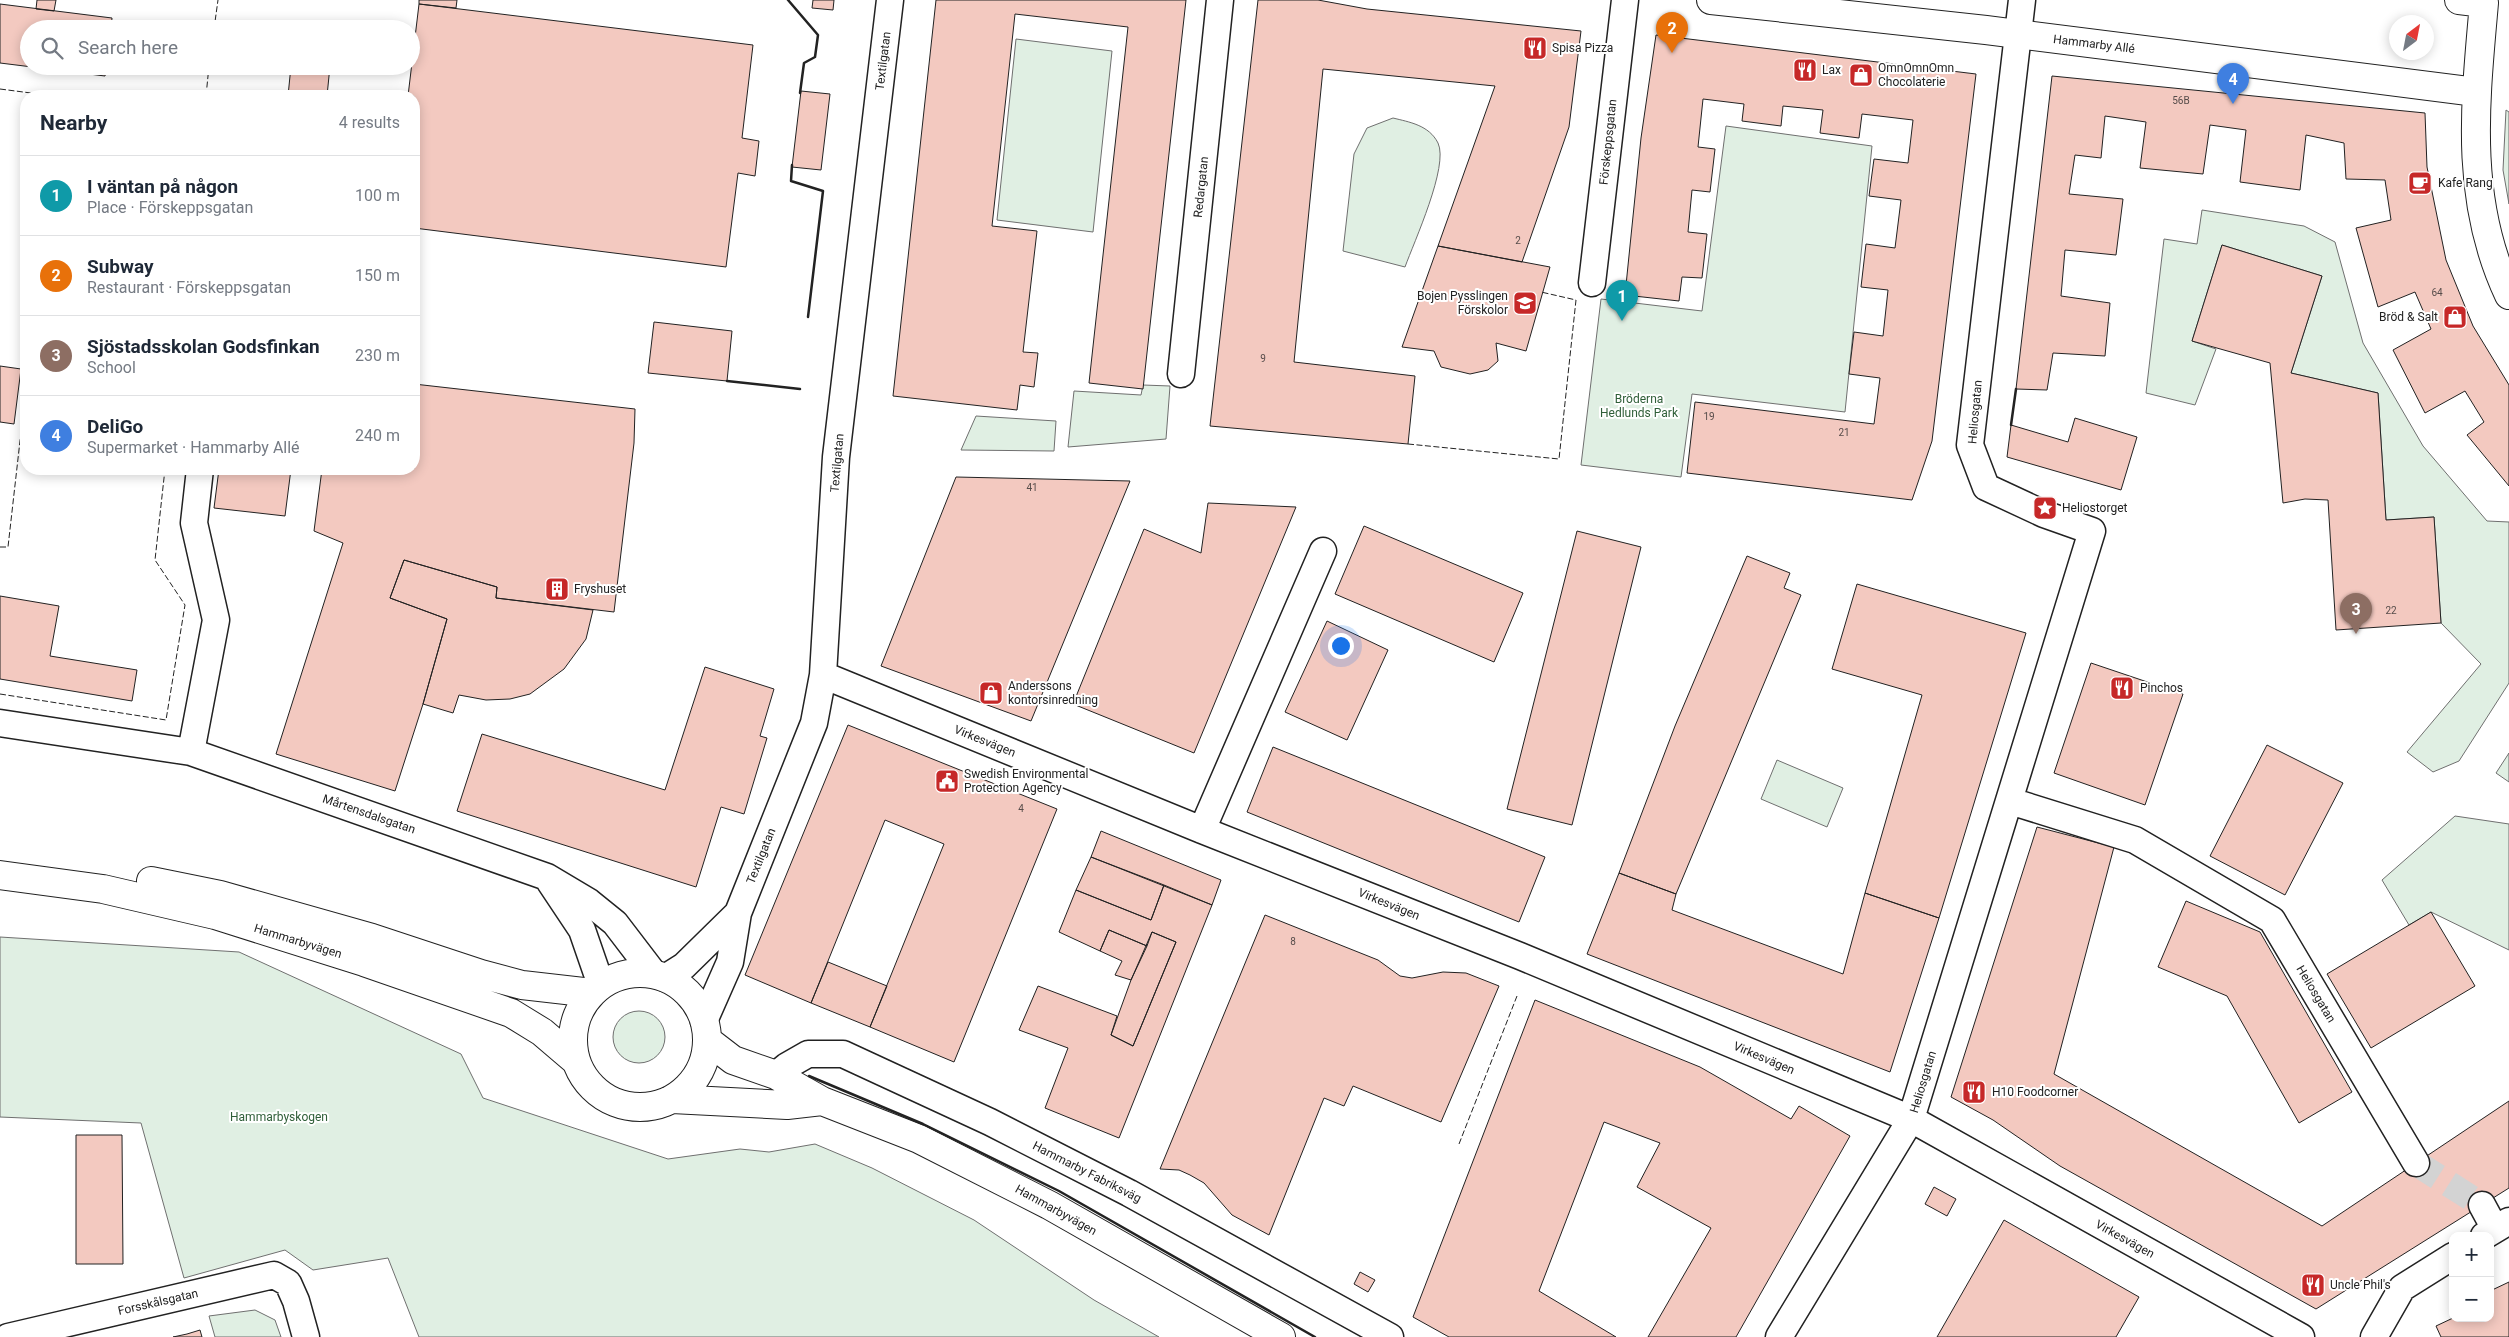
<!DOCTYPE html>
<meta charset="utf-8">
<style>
:root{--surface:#fff;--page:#f2f2f3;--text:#1f2937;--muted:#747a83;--line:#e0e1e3;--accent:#b45309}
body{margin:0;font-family:Roboto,sans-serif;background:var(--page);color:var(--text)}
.controls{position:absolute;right:15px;bottom:15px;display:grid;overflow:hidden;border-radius:10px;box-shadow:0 2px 12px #0003}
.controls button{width:45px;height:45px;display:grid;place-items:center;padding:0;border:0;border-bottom:1px solid var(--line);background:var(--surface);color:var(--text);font:25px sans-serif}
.compass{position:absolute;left:2389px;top:15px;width:45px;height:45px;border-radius:50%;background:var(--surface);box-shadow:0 2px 12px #0003;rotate:32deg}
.you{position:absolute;left:1340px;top:645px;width:18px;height:18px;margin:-12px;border:4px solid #fff;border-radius:50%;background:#1a73e8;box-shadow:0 0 0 8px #1a73e833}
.badge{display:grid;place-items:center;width:32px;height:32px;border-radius:50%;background:var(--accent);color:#fff;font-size:16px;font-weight:700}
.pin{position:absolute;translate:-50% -41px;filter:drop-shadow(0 1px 2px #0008)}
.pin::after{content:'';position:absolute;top:26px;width:18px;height:15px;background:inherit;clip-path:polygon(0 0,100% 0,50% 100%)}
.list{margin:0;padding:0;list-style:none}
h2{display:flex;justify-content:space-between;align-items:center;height:65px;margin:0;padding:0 20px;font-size:21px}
h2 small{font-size:16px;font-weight:400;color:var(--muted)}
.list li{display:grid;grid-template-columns:32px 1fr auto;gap:15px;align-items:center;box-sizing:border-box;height:80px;padding:0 20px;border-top:1px solid var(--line)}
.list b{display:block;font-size:19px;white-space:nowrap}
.list p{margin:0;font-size:16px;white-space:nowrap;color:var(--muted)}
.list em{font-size:16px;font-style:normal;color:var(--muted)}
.icon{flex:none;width:28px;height:28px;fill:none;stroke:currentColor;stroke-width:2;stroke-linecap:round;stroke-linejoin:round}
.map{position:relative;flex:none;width:2509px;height:1337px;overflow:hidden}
.search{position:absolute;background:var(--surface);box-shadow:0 2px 12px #0003;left:20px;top:20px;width:400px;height:55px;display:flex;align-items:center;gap:12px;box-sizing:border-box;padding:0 18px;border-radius:28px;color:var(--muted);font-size:19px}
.panel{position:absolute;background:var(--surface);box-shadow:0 2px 12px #0003;left:20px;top:90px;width:400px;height:385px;border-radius:20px}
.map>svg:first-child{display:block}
</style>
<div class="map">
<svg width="2509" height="1337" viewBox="0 0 2509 1337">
<rect width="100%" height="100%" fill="#fff"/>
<!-- green -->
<path fill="#e0efe3" stroke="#6f6f6f" d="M 1016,39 L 1112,51 L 1093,232 L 997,220 Z
M 2506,110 L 2509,112 L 2509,204 L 2503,170 Z
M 1393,118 C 1409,122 1429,125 1438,143 C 1449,166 1414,242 1405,267 L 1343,251 L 1354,154 L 1367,128 Z
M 1726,126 L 1872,146 L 1845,412 L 1692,394 L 1681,477 L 1581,465 L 1601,299 L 1702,311 Z
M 2202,210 L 2304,226 L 2335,242 L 2363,343 L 2423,446 L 2487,521 L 2509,522 L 2509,683 L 2459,761 L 2433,772 L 2407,752 L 2481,664 L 2441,623 L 2434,517 L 2386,520 L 2378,393 L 2291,373 L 2322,276 L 2222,245 L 2192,341 L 2216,349 L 2195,405 L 2146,393 L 2164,239 L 2197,244 Z
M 1143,385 L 1170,386 L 1166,439 L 1068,447 L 1074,391 L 1141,395 Z
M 976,416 L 1056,421 L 1054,451 L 961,450 Z
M 2509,753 L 2509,782 L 2496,773 Z
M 1777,760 L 1843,788 L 1827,827 L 1761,799 Z
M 2455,816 L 2509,824 L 2509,950 L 2431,912 L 2409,925 L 2382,880 Z
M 0,937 L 239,952 L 461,1054 L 483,1098 L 668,1159 L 740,1149 L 769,1152 L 815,1144 L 872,1168 L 974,1220 L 1094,1300 L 1159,1337 L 419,1337 L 388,1258 L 313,1270 L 285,1250 L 184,1278 L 141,1123 L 0,1117 Z
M613 1037a26 26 0 1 1 52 0a26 26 0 1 1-52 0Z
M 255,1310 L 275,1320 L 281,1337 L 215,1337 L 209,1316 Z"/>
<!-- building -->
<path fill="#f3c9c0" stroke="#222" d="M 37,0 L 56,0 L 54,11 L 36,9 Z
M 419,0 L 457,0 L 456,8 L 419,4 Z
M 813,0 L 834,0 L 833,10 L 812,8 Z
M 936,0 L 1186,0 L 1143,389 L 1089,383 L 1128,27 L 1015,14 L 992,226 L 1037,231 L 1023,352 L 1038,353 L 1034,387 L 1020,385 L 1017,410 L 893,396 Z
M 1258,0 L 1318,0 L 1367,9 L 1581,31 L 1569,127 L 1522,262 L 1438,246 L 1495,86 L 1323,69 L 1294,362 L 1415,376 L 1408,444 L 1210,426 Z
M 0,4 L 112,18 L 111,29 L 29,29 L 29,66 L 107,66 L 105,76 L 0,63 Z
M 419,4 L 753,45 L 742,138 L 759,141 L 755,176 L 738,173 L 726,267 L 414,228 L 414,96 L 408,96 Z
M 1656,35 L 1976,74 L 1932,441 L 1912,500 L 1687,473 L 1695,402 L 1874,424 L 1880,378 L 1849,374 L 1854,332 L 1883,336 L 1888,290 L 1861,287 L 1866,244 L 1895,248 L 1901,200 L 1869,196 L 1874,159 L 1908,163 L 1913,120 L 1862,114 L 1859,138 L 1820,133 L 1823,110 L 1783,106 L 1781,126 L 1742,121 L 1744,104 L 1703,99 L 1698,147 L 1715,149 L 1710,192 L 1692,190 L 1688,232 L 1707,234 L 1702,278 L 1682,277 L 1679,301 L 1625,295 L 1641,138 Z
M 291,66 L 330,66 L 327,96 L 288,96 Z
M 2052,76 L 2425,113 L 2427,167 L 2446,260 L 2473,326 L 2509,385 L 2509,486 L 2467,435 L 2484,422 L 2465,391 L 2425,413 L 2393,350 L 2431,329 L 2415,292 L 2378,307 L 2356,228 L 2391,220 L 2385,180 L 2346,179 L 2344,143 L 2306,135 L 2300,190 L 2240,182 L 2246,130 L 2210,125 L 2203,174 L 2140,168 L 2146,122 L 2105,116 L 2101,158 L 2075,155 L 2069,194 L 2123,199 L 2116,255 L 2065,250 L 2061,296 L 2110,303 L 2105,356 L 2053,353 L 2047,390 L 2016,389 Z
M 801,91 L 830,94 L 821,170 L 792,167 Z
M 2222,245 L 2322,276 L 2291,373 L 2378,393 L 2386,520 L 2434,517 L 2441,623 L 2336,630 L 2328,500 L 2305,499 L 2283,503 L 2270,363 L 2192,341 Z
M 1438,246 L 1550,267 L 1526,351 L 1496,343 L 1498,361 L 1488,370 L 1470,374 L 1441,367 L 1434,351 L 1402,347 Z
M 654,322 L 732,331 L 727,381 L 648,373 Z
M 0,366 L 21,369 L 14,424 L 0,422 Z
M 414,384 L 635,409 L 634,443 L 614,612 L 496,598 L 497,587 L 404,560 L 390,598 L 447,619 L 423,704 L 395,791 L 276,754 L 343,543 L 314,531 L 322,469 L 414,469 Z
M 2075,418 L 2137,437 L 2121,490 L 2007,457 L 2011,425 L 2068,442 Z
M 219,469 L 291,469 L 285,516 L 214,508 Z
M 956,477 L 1130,481 L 1031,721 L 881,666 Z
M 1208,503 L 1296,507 L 1194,753 L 1073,704 L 1144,529 L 1201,553 Z
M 1364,526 L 1523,593 L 1494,662 L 1335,594 Z
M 1577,531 L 1641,547 L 1572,825 L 1507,809 Z
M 1747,556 L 1790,573 L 1784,588 L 1801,595 L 1676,894 L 1619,873 L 1675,726 Z
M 404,560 L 497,587 L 496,598 L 593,610 L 586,639 L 564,669 L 530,694 L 510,699 L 486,700 L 459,695 L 453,713 L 423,704 L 447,619 L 390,598 Z
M 1857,584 L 2026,633 L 1939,918 L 1865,893 L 1922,695 L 1832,669 Z
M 0,596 L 59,606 L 50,656 L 137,670 L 132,701 L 0,679 Z
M 1327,621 L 1388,650 L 1347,740 L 1285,712 Z
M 2091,663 L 2183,694 L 2145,805 L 2054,773 Z
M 705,667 L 774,689 L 760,736 L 767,738 L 744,814 L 721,807 L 696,887 L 457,811 L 482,734 L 665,790 Z
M 848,725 L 1057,809 L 954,1062 L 870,1027 L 944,844 L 885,820 L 811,1003 L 745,975 Z
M 2267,745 L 2343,783 L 2285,895 L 2210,856 Z
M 1273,747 L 1545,857 L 1519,922 L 1247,812 Z
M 2037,827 L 2114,847 L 2054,1074 L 2322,1226 L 2509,1101 L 2509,1188 L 2316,1309 L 2060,1166 L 1993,1120 L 1951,1097 Z
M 1101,831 L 1221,880 L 1212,905 L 1091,857 Z
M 1091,857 L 1164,885 L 1151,920 L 1076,890 Z
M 1619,873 L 1676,894 L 1672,910 L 1843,974 L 1865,893 L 1939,918 L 1890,1072 L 1587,954 Z
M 1164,885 L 1212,905 L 1119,1138 L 1045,1108 L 1068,1048 L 1019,1030 L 1038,986 L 1117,1016 L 1111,1035 L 1133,1046 L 1176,942 L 1152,932 L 1147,946 L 1109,930 L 1100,951 L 1059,932 L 1076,890 L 1151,920 Z
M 2186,901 L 2260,932 L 2352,1092 L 2299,1123 L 2227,996 L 2158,967 Z
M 2431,912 L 2475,986 L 2371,1048 L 2327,974 Z
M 1265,915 L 1378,960 L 1400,976 L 1412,978 L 1443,972 L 1466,973 L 1499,986 L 1441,1122 L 1353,1086 L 1344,1106 L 1324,1098 L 1269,1235 L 1232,1215 L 1204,1183 L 1190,1175 L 1179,1170 L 1160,1169 Z
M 1109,930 L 1147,946 L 1131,980 L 1115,975 L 1122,961 L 1100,951 Z
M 1152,932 L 1176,942 L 1133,1046 L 1111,1035 L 1131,980 Z
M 828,962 L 887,986 L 870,1027 L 811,1003 Z
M 1535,1000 L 1700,1067 L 1791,1119 L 1799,1106 L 1850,1136 L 1736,1337 L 1648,1337 L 1711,1228 L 1637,1187 L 1660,1143 L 1604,1122 L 1539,1291 L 1616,1337 L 1449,1337 L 1413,1317 Z
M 76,1135 L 122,1135 L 123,1264 L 76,1264 Z
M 1934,1187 L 1956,1199 L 1947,1216 L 1925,1204 Z
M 2004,1220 L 2139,1297 L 2116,1337 L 1937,1337 Z
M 1360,1272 L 1375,1280 L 1368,1292 L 1354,1284 Z
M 2509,1282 L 2509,1337 L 2441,1337 L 2436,1326 L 2453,1318 L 2490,1318 L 2490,1291 Z
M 200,1330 L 202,1337 L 173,1337 L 187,1334 Z"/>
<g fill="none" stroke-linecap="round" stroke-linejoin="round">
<!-- minor-tunnel -->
<path stroke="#d3d3d3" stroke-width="26" stroke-dasharray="26 13" stroke-linecap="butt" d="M 2416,1163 L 2482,1205"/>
<!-- minor casing -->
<g stroke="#222" stroke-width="29">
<path id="minor" d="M 1592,283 L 1625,0
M 1181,374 L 1220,0
M 823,675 L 1202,830 L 1520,956 L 1911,1119 L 2301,1337
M 0,723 L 191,752 L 547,877 L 589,902 L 615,923 L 654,974
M 191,752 L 216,620 L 194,523 L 200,469
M 2010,801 L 2135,840 L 2272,920 L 2416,1163
M 1202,830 L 1323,551
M 550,882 L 582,930 L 601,985
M 665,978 L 684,966 L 738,913
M 704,1021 L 730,962 L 738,913 L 814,723 L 823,675 L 836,457 L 890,0
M 776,1075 L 787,1066 L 808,1054 L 843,1054 L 990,1122 L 1129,1193 L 1390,1337
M 2482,1205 L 2495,1229
M 2484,1236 L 2509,1221
M 8,1337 L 274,1275 L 288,1283 L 296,1301 L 306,1337
M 1779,1337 L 1911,1119 L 2092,531 L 2044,514 L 1986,487 L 1970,445 L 2022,0
M 2374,1337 L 2402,1288 L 2453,1256"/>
</g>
<!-- tertiary casing -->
<g stroke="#222" stroke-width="30">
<path id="tertiary" d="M 1711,0 L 1986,30 L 2476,92
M 2459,0 L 2484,3 C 2475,104 2464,200 2509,295"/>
</g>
<!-- secondary casing -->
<g stroke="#222" stroke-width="30">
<path id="secondary" d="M 0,875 L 103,889 L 215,915 L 364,962 L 511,1013 L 542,1032 L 576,1061
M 151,881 L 220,895 L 372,938 L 481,974 L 522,985 L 592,993
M573 1040a67 67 0 1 1 134 0a67 67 0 1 1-134 0Z
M 707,1040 L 733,1060 L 776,1075 L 822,1101 L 919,1139 L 1049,1205 L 1281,1337
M 672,1099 L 787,1105 L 822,1101"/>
</g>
<!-- minor -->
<use href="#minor" stroke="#fff" stroke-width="26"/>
<!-- tertiary -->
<use href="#tertiary" stroke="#fff" stroke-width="28"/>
<!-- secondary -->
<use href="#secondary" stroke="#fff" stroke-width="28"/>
<!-- fence -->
<path stroke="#222" stroke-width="1" stroke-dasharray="6 2.5" stroke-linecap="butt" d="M 214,29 L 218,0
M 0,89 L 54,96
M 206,96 L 209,66
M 1408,444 L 1559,459 L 1576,300 L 1541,292
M 0,547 L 8,547 L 26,388
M 0,694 L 166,720 L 185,605 L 155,560 L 165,469
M 1459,1144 L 1517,996"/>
<!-- wall -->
<path stroke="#222" stroke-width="2.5" d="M 788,0 L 818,35 L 815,57 L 804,63 L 800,93
M 792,165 L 791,181 L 823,191 L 808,317
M 727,381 L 800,389
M 2011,425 L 2016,389
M 809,1076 L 923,1124 L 1059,1191 L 1315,1337"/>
</g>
<!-- icons -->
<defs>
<g id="restaurant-square" transform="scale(1.25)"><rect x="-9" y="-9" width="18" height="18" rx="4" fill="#c62828" stroke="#fff"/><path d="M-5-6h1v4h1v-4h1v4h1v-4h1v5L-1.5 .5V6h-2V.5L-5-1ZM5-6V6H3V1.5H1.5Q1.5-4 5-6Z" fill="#fff"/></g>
<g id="shop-square" transform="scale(1.25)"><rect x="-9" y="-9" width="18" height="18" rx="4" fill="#c62828" stroke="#fff"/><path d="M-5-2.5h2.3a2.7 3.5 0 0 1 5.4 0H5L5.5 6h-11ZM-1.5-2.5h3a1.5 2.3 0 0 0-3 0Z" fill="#fff"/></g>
<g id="cafe-square" transform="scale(1.25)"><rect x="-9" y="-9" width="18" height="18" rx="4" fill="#c62828" stroke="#fff"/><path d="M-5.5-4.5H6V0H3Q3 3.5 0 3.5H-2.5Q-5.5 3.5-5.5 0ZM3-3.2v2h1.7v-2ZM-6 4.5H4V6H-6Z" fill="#fff"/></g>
<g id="school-square" transform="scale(1.25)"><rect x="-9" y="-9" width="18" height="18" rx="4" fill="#c62828" stroke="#fff"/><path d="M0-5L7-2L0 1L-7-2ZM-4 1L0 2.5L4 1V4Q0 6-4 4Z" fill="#fff"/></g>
<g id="sight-square" transform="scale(1.25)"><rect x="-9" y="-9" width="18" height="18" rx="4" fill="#c62828" stroke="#fff"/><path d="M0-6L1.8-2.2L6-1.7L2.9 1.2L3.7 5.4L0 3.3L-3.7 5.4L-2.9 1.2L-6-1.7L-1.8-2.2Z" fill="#fff"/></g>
<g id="building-square" transform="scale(1.25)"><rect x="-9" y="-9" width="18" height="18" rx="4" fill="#c62828" stroke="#fff"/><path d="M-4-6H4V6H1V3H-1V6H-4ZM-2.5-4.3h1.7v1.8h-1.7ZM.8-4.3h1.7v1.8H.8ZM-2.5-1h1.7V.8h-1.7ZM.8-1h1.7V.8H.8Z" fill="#fff"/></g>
<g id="civic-square" transform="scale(1.25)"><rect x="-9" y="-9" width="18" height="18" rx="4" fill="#c62828" stroke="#fff"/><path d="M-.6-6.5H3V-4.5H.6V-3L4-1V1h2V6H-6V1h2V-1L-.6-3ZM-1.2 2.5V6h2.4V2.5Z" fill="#fff"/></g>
</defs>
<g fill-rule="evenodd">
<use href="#restaurant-square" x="1535" y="48"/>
<use href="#restaurant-square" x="1805" y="70"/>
<use href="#shop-square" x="1861" y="75"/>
<use href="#cafe-square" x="2420" y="183"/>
<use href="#school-square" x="1525" y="303"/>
<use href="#shop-square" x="2455" y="317"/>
<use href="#sight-square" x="2045" y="508"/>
<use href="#building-square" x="557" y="589"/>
<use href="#restaurant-square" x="2122" y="688"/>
<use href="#shop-square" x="991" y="693"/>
<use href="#civic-square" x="947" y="781"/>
<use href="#restaurant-square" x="1974" y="1092"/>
<use href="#restaurant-square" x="2313" y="1285"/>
</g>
<g text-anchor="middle" stroke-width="4" stroke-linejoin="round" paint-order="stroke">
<!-- number labels -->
<g font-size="10" fill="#564c4a">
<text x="2181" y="104">56B</text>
<text x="1518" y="244">2</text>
<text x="2437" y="296">64</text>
<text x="1263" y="362">9</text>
<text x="1709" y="420">19</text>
<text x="1844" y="436">21</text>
<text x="1032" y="491">41</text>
<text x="2391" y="614">22</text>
<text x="1021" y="812">4</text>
<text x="1293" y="945">8</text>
</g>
<!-- street labels -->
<g font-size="12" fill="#222" stroke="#fff">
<text transform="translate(2094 44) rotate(7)" y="4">Hammarby Allé</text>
<text transform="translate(883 61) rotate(-83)" y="4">Textilgatan</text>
<text transform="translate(1608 142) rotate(-84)" y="4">Förskeppsgatan</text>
<text transform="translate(1201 187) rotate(-84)" y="4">Redargatan</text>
<text transform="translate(1975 412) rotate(-85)" y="4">Heliosgatan</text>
<text transform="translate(837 463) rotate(-85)" y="4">Textilgatan</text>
<text transform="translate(985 741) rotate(22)" y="4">Virkesvägen</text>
<text transform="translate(369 814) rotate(19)" y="4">Mårtensdalsgatan</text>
<text transform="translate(761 856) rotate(-68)" y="4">Textilgatan</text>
<text transform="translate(1389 904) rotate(22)" y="4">Virkesvägen</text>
<text transform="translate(298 941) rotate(17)" y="4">Hammarbyvägen</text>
<text transform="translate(2316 994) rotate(59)" y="4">Heliosgatan</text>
<text transform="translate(1764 1058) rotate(23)" y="4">Virkesvägen</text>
<text transform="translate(1923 1082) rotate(-73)" y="4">Heliosgatan</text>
<text transform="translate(1087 1172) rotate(27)" y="4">Hammarby Fabriksväg</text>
<text transform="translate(1056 1210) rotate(29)" y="4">Hammarbyvägen</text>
<text transform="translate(2125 1239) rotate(29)" y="4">Virkesvägen</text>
<text transform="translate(158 1302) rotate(-13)" y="4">Forsskålsgatan</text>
</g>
<!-- poi labels -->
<g font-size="12" fill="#222" stroke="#fff" text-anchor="start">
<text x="1552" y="52">Spisa Pizza</text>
<text x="1878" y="72">OmnOmnOmn<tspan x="1878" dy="14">Chocolaterie</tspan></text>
<text x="1822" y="74">Lax</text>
<text x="2438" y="187">Kafe Rang</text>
<text x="1508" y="300" text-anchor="end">Bojen Pysslingen<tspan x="1508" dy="14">Förskolor</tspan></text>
<text x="2438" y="321" text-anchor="end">Bröd &amp; Salt</text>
<text x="2062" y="512">Heliostorget</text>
<text x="574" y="593">Fryshuset</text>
<text x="1008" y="690">Anderssons<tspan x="1008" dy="14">kontorsinredning</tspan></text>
<text x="2140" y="692">Pinchos</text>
<text x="964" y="778">Swedish Environmental<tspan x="964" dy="14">Protection Agency</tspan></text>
<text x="1992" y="1096">H10 Foodcorner</text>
<text x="2330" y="1289">Uncle Phil's</text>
</g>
<!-- park labels -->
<g font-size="12" fill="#2f5e38" stroke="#fff">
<text x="1639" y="403">Bröderna<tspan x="1639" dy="14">Hedlunds Park</tspan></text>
<text x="279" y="1121">Hammarbyskogen</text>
</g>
</g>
</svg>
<div class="controls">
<button>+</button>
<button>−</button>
</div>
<svg class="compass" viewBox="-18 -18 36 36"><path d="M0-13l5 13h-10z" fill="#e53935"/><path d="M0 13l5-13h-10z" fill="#747a83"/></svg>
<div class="you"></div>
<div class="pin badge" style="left:1622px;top:321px;background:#0f9aa8">1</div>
<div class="pin badge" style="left:1672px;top:53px;background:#e8710a">2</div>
<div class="pin badge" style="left:2356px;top:634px;background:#8d6e63">3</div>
<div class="pin badge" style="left:2233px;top:104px;background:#3f7fe0">4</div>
<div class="search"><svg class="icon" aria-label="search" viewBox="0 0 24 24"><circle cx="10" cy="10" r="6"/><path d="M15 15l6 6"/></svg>Search here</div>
<section class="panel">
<h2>Nearby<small>4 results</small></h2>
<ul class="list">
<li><span class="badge" style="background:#0f9aa8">1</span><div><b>I väntan på någon</b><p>Place · Förskeppsgatan</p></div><em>100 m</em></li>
<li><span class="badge" style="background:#e8710a">2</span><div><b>Subway</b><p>Restaurant · Förskeppsgatan</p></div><em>150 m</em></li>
<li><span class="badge" style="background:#8d6e63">3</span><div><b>Sjöstadsskolan Godsfinkan</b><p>School</p></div><em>230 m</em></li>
<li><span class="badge" style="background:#3f7fe0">4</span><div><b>DeliGo</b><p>Supermarket · Hammarby Allé</p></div><em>240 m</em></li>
</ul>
</section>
</div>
